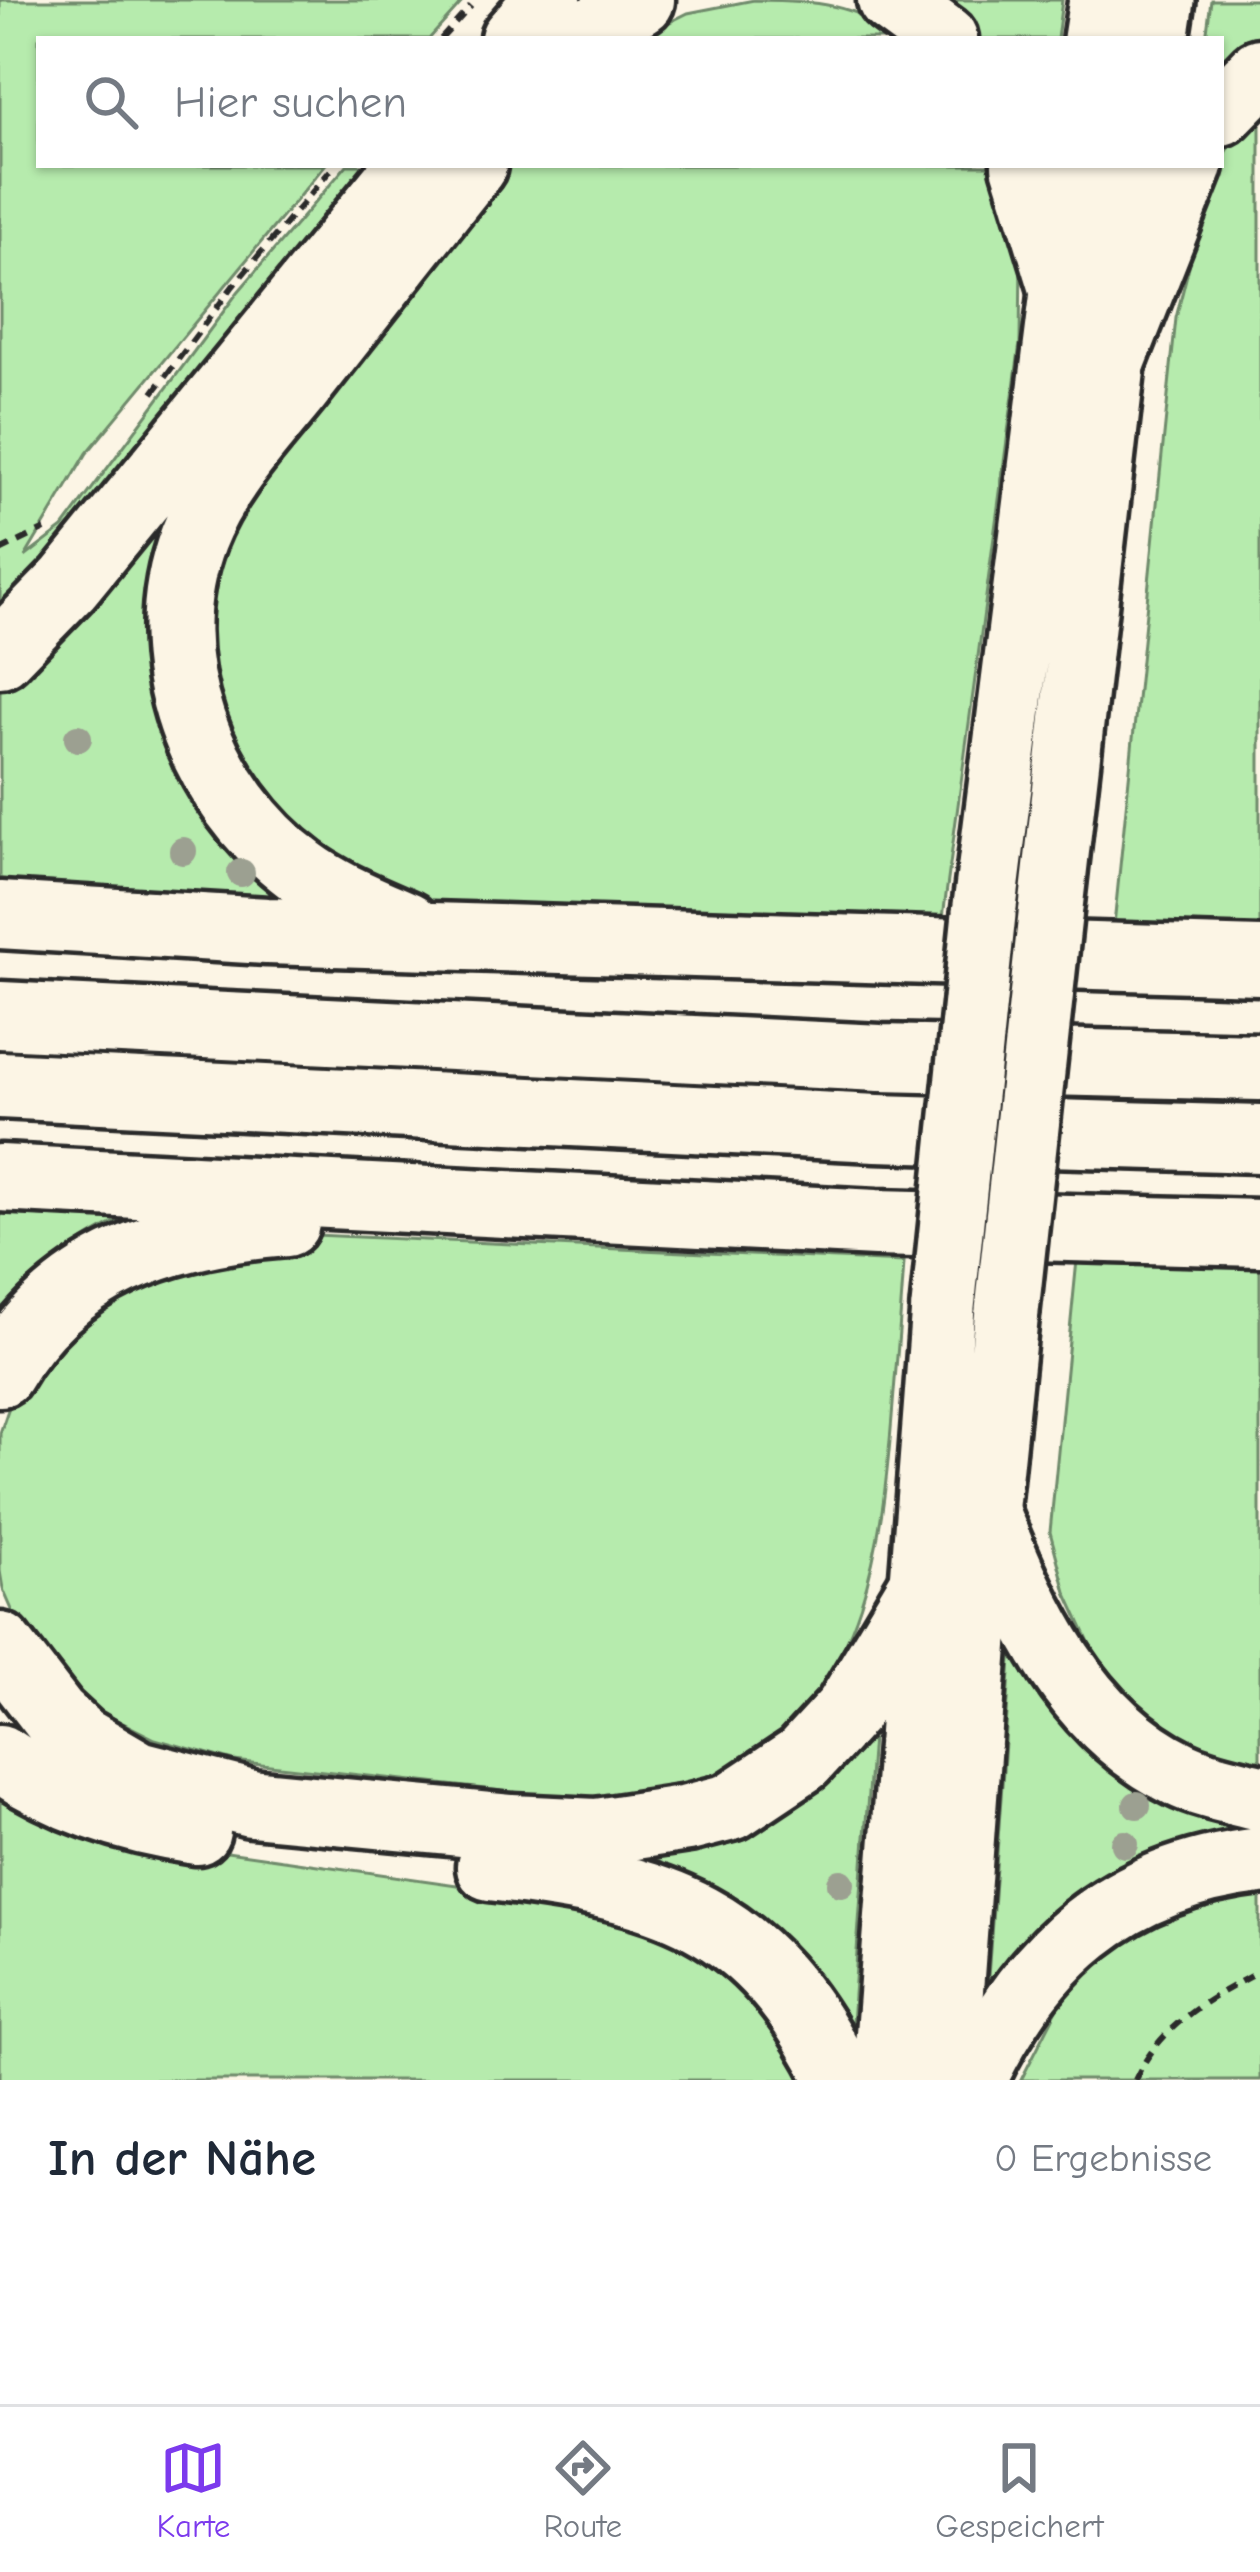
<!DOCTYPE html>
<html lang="de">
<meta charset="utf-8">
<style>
:root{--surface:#fff;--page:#f2f2f3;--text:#1f2937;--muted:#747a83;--line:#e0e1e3;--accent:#7c3aed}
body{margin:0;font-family:"Comic Neue",sans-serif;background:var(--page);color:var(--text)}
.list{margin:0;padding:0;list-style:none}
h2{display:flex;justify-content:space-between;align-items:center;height:156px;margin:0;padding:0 48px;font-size:51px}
h2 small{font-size:39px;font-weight:400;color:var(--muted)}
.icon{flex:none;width:66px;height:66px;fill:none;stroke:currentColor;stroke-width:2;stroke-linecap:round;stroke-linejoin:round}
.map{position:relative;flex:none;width:1260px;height:2080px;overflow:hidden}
.search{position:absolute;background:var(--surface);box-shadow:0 3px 9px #0004;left:36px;right:36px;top:36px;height:132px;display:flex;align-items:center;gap:30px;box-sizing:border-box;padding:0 42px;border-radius:0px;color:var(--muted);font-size:45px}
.sheet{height:324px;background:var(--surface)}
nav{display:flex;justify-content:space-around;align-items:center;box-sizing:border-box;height:168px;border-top:3px solid var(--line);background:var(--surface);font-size:33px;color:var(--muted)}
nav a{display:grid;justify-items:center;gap:6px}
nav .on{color:var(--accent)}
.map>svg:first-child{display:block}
</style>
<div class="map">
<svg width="1260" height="2080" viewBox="0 0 1260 2080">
<rect width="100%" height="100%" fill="#fcf5e5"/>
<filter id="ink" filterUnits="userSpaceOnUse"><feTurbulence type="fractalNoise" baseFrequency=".00833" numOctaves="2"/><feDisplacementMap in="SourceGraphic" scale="24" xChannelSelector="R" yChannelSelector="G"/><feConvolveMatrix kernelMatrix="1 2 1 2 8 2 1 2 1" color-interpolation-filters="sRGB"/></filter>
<g filter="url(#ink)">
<!-- green -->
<path fill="#b6ebad" stroke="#708b6c" stroke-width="3" d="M 0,0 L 464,0 L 429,39 L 39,39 L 39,165 L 325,165 L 87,453 L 25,557 L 63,528 L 238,292 L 347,165 L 396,165 L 0,635 Z
M 754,0 C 822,1 851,4 910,39 L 636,39 L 688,13 Z
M 931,0 L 1062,0 L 1057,39 L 974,39 Z
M 1211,0 L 1260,0 L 1260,60 L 1221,92 L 1221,39 L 1206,39 Z
M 1260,110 L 1260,928 L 1114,925 L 1176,318 L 1212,175 L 1236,137 Z
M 510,165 L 1012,165 L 1021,256 L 1020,343 L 939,947 L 391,901 L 339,878 L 223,744 L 210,651 L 211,609 L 219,570 L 232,535 L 278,459 Z
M 211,449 L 163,670 L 340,912 L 0,895 L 0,689 L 45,646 Z
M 0,1187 L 152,1205 C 88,1232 39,1265 0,1323 Z
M 293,1234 L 904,1262 C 901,1314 896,1366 892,1417 C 882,1542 865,1683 750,1757 C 704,1786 645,1795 593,1801 L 234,1761 L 155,1739 L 89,1706 L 20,1628 L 3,1589 L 0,1571 L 0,1433 L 18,1381 L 119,1279 Z
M 1078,1250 L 1260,1255 L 1260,1776 L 1177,1740 L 1127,1696 L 1094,1653 L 1066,1592 L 1050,1532 Z
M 1014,1618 L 1260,1832 L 986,2005 Z
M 875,1693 L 851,2038 L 816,1978 L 774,1935 L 626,1863 Z
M 0,1777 L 171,1844 L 569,1901 L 691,1946 L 774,2016 L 804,2080 L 0,2080 Z
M 1241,1880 L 1260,1881 L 1260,2080 L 1021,2080 L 1064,1996 L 1126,1937 Z"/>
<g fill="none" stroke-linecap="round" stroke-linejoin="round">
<!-- trunk casing -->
<g stroke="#2b2b2b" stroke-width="72">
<path id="trunk" d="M 1095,39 L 1101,0
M 1157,39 L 1163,0
M 984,914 L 1078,165
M 1050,916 L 1114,357 L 1140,165
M 884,2080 L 943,1307
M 945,2080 L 986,1514 L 1007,1311"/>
</g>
<!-- motorway casing -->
<g stroke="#2b2b2b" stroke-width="75">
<path id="motorway" d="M 891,0 L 944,39
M 514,39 L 548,0
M 581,39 L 641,0
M 1221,112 L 1260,72
M 1025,165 L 1062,285
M 1114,357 L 1190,165
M 0,654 L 69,583 L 410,165
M 0,915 L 267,931 L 1260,961
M 406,925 C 370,909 333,895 301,871 C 201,797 147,658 193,538 C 215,481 259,435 297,388 C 355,314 414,239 473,165
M 0,1015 L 880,1058 L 1260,1067
M 0,1085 L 877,1128 L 1260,1139
M 0,1178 L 876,1223 L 1260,1233
M 0,1373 C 63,1265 168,1232 286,1223
M 986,1514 C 1028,1616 1075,1723 1180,1774 C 1204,1786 1234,1791 1260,1798
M 0,1646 L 54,1716 L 80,1740 L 138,1774 L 251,1803 L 512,1828 L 596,1832 L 688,1818 L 731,1807 L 803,1759 L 848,1710 L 921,1588
M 0,1758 C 59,1799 126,1821 197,1831
M 490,1867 C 665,1888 757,1912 841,2080
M 973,2080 C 1033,1953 1118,1877 1260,1861"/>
</g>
<!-- path -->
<path stroke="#2b2b2b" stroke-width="6" stroke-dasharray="12 9" stroke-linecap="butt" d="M 441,39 L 471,6
M 153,393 L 233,286 L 335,165
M 0,551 L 45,529
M 1135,2080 C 1161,2024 1208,1999 1260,1971"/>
<!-- trunk -->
<use href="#trunk" stroke="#fcf5e5" stroke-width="63"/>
<!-- motorway -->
<use href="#motorway" stroke="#fcf5e5" stroke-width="66"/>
<!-- trunk-bridge casing -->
<g stroke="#2b2b2b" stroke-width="72" stroke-linecap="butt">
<path id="trunk-bridge" d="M 943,1307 L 984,914
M 1007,1311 L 1050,916"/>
</g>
<!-- trunk-bridge -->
<use href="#trunk-bridge" stroke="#fcf5e5" stroke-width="63"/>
</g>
<!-- trees -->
<g fill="#9ca091">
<circle cx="78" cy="738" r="14"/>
<circle cx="183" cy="851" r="14"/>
<circle cx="241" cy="873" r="14"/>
<circle cx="1137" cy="1805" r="14"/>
<circle cx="1125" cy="1844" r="14"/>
<circle cx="841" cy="1883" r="14"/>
</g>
</g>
</svg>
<div class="search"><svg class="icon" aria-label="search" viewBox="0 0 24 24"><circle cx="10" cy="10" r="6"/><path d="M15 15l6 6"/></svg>Hier suchen</div>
</div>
<section class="sheet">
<h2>In der Nähe<small>0 Ergebnisse</small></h2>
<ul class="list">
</ul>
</section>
<nav>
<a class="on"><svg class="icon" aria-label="map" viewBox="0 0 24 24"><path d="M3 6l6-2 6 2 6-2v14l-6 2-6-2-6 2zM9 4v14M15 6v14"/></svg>Karte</a>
<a><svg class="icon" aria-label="directions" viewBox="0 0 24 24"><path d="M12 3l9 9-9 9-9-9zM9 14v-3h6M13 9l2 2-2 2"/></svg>Route</a>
<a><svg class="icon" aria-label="saved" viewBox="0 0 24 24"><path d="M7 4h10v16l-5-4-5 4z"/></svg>Gespeichert</a>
</nav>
